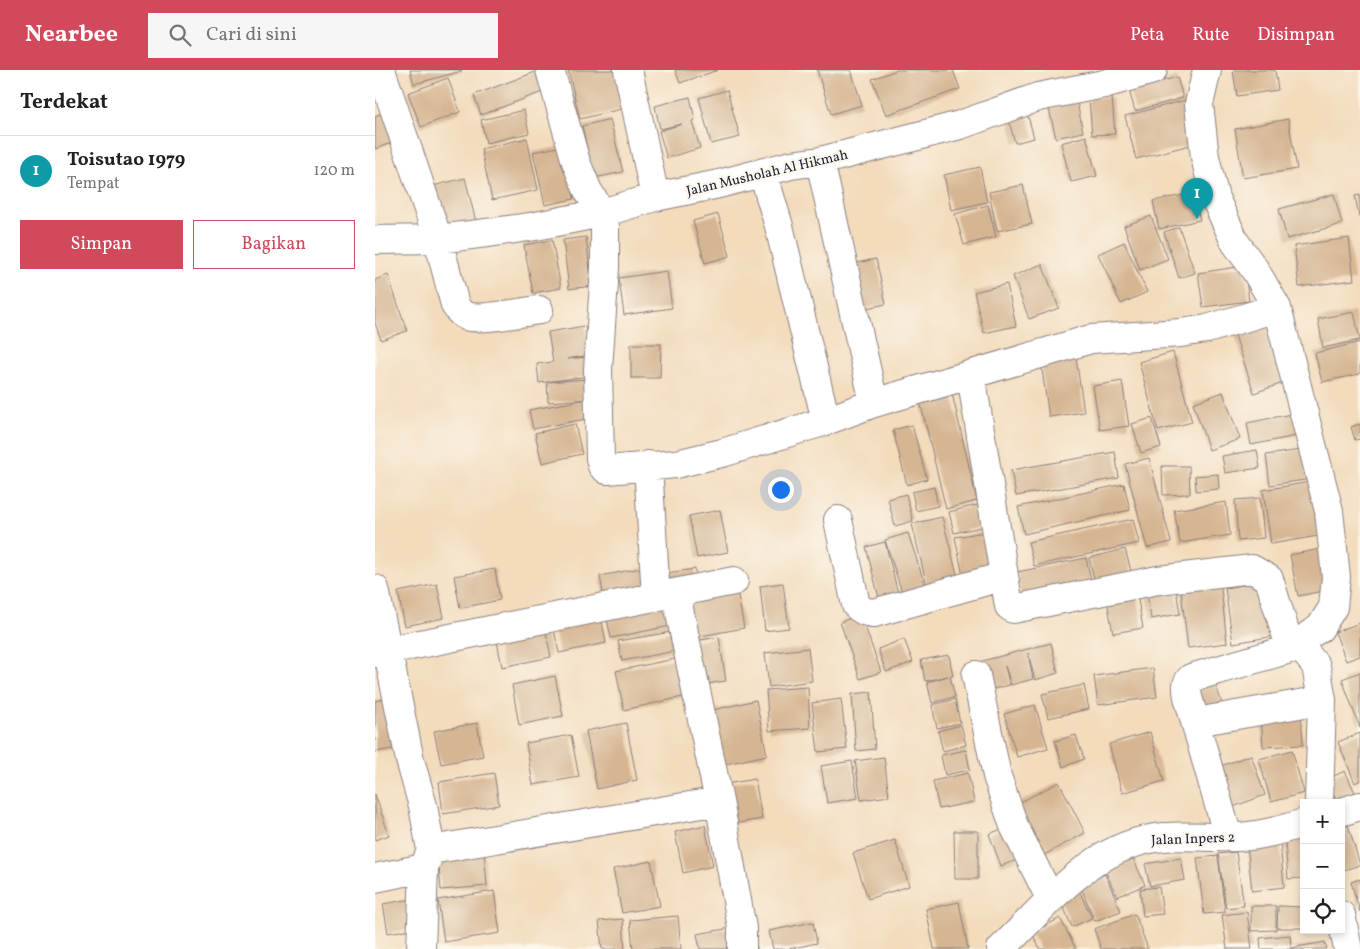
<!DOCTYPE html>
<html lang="id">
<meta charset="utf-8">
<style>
:root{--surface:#fff;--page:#f6f6f6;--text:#202124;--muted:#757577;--line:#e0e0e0;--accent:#d1495b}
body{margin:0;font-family:Vollkorn,serif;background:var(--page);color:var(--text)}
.controls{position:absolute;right:15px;bottom:15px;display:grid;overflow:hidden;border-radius:0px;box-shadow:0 2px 8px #0003}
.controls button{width:45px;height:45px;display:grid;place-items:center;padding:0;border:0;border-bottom:1px solid var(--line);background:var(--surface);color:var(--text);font:25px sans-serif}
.you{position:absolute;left:405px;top:419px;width:18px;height:18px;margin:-12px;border:4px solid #fff;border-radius:50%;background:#1a73e8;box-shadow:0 0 0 8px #1a73e833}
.badge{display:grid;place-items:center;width:32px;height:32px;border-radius:50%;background:var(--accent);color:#fff;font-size:16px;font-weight:700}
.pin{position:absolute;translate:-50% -41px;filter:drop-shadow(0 1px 2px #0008)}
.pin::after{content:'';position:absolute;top:26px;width:18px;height:15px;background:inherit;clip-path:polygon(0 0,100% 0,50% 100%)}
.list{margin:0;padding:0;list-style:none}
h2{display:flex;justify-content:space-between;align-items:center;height:65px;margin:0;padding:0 20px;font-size:21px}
h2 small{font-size:16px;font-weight:400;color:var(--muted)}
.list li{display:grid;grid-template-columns:32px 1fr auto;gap:15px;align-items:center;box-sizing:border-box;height:70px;padding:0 20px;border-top:1px solid var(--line)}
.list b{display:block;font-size:19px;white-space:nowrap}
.list p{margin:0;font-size:16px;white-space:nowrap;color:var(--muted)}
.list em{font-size:16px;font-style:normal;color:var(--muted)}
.actions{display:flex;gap:10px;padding:15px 20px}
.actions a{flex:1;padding:11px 0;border:1px solid var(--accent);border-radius:0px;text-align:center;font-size:18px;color:var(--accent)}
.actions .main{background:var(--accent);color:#fff}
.icon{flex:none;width:28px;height:28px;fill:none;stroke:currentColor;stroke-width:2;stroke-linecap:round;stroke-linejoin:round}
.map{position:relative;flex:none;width:985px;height:879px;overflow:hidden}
header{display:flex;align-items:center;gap:30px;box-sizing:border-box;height:70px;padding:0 25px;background:var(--accent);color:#fff}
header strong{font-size:24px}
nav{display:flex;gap:28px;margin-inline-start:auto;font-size:18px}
.search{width:350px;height:45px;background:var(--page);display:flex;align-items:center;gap:12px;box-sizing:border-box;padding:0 18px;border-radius:0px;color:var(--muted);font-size:19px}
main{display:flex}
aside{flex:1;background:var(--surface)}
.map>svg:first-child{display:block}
</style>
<header>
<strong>Nearbee</strong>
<div class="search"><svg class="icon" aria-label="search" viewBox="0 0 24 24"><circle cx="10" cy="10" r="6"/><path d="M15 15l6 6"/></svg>Cari di sini</div>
<nav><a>Peta</a><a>Rute</a><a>Disimpan</a></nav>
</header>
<main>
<aside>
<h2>Terdekat<small></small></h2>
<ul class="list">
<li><span class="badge" style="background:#0f9aa8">1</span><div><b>Toisutao 1979</b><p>Tempat</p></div><em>120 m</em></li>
</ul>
<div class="actions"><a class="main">Simpan</a><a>Bagikan</a></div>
</aside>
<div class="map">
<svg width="985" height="879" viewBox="0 0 985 879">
<rect width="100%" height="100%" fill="#fbf7ec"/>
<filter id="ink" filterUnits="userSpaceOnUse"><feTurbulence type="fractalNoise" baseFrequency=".02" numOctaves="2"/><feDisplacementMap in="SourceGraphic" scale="10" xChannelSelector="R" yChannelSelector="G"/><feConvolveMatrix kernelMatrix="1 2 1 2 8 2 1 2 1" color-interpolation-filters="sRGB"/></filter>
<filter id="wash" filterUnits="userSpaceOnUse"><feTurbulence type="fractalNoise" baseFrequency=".0096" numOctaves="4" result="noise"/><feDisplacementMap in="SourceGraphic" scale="20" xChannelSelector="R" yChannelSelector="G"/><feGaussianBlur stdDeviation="1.12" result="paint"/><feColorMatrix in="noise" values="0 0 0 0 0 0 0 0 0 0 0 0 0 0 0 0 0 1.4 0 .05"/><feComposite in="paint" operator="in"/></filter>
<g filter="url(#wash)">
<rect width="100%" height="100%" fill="#f3dbbc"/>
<g id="blocks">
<!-- building -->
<path fill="#d5b592" d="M 35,0 L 87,0 L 87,1 L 39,14 Z
M 193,0 L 241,0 L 250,38 L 205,49 Z
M 300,0 L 343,0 L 305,13 Z
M 442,0 L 476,0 L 487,35 L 456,44 Z
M 522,0 L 578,0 L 585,19 L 511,45 L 497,9 Z
M 858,0 L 900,0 L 903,20 L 862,26 Z
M 163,1 L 170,21 L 106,45 L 99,25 Z
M 802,7 L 808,28 L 760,41 L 754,20 Z
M 73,8 L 85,42 L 46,57 L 33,23 Z
M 352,20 L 365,67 L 336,74 L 324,28 Z
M 315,27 L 320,50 L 317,51 L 325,78 L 292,88 L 284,61 L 307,54 L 285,59 L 280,36 Z
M 737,27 L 740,64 L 717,65 L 714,29 Z
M 811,30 L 823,73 L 761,89 L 750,46 Z
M 702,32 L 708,62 L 681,68 L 674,39 Z
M 14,40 L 24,70 L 0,79 L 0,46 Z
M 149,40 L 154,63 L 111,73 L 106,50 Z
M 653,46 L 659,68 L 640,73 L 634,51 Z
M 235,49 L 248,102 L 219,108 L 207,56 Z
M 913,49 L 922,99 L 868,108 L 860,59 Z
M 711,66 L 722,106 L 696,112 L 686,73 Z
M 152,68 L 163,120 L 117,130 L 106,79 Z
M 188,76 L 199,129 L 170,135 L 158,82 Z
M 605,97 L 612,132 L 576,140 L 569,105 Z
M 90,108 L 101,152 L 68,160 L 58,116 Z
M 648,115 L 657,154 L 622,161 L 614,122 Z
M 818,123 L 825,150 L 784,159 L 778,131 Z
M 959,124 L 967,154 L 912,169 L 904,139 Z
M 985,125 L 985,146 L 984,146 L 980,126 Z
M 613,135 L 621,167 L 589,175 L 580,144 Z
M 343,144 L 355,186 L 330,193 L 318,151 Z
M 776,146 L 793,189 L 765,200 L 749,156 Z
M 804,157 L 820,203 L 804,208 L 789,162 Z
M 211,167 L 217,216 L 194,219 L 188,170 Z
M 974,168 L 979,210 L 924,217 L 919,176 Z
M 177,170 L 186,218 L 158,223 L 149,175 Z
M 749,172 L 772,222 L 746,234 L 723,184 Z
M 501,189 L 511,234 L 482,240 L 472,195 Z
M 667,194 L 684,238 L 654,249 L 638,206 Z
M 869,196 L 874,231 L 828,237 L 823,203 Z
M 292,201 L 297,238 L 249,245 L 244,208 Z
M 13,205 L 32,261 L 6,270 L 0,253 L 0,210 Z
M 632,214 L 641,256 L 609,263 L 599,222 Z
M 979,242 L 985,270 L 948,278 L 943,249 Z
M 895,251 L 914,311 L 879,323 L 859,262 Z
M 210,256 L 215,285 L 192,289 L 212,287 L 214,306 L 164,313 L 162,294 L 178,292 L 173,262 Z
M 985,272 L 985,304 L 947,312 L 940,283 Z
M 256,274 L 286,274 L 285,308 L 256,308 Z
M 700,281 L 709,342 L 674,347 L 665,286 Z
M 798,282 L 817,352 L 783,361 L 764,292 Z
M 213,309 L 214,329 L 173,332 L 172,312 Z
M 747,311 L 754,356 L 725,360 L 718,316 Z
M 576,319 L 602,431 L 571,439 L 544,327 Z
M 848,322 L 865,369 L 834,380 L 818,333 Z
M 213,329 L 216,348 L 158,359 L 154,340 Z
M 921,343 L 926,365 L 876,375 L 872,353 Z
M 777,348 L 786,377 L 766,383 L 757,354 Z
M 200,354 L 207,384 L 167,393 L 160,363 Z
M 985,354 L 985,369 L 980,370 L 976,357 Z
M 537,355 L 552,409 L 532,415 L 518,360 Z
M 933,379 L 937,409 L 895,415 L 891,385 Z
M 882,380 L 885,398 L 850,403 L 847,386 Z
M 740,382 L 744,408 L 641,426 L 636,400 Z
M 774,388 L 796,472 L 772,478 L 750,394 Z
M 787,396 L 814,396 L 815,424 L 788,425 Z
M 843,404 L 844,419 L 821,421 L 820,406 Z
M 941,411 L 949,465 L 896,474 L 888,420 Z
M 749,414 L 755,440 L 649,464 L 643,437 Z
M 559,417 L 563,436 L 541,441 L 537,422 Z
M 531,424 L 538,451 L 520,456 L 513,429 Z
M 885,428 L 889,468 L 863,471 L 860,430 Z
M 851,432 L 855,465 L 805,473 L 799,440 Z
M 606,434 L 611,456 L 579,463 L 574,442 Z
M 345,440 L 353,482 L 322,488 L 314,446 Z
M 567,447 L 583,508 L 552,516 L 537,454 Z
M 758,449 L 764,473 L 659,496 L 653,472 Z
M 615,461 L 623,499 L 588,506 L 580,467 Z
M 533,463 L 551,518 L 528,525 L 510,470 Z
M 510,472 L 523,523 L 504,528 L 491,477 Z
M 750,479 L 758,508 L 721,517 L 714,488 Z
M 945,479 L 953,520 L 923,526 L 915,485 Z
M 711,488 L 718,518 L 648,533 L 642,502 Z
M 271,497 L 275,520 L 229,529 L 225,506 Z
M 120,499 L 125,530 L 85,538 L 79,506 Z
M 320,499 L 323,515 L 286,520 L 284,504 Z
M 845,508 L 852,573 L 813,578 L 805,513 Z
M 892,511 L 901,566 L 858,573 L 850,518 Z
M 408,513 L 414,558 L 390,561 L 385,516 Z
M 800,513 L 805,544 L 776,549 L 771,517 Z
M 62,514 L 69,548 L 30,556 L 23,522 Z
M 361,515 L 369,558 L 315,568 L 307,525 Z
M 762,524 L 768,558 L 738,563 L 732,530 Z
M 294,527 L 300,555 L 236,568 L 230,540 Z
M 225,540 L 231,573 L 184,583 L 177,550 Z
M 486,545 L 506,602 L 485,609 L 465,552 Z
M 985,553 L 985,586 L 971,591 L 960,562 Z
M 170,557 L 176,587 L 127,597 L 121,566 Z
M 302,561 L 306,580 L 247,591 L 243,571 Z
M 344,567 L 351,611 L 326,615 L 319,571 Z
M 529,569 L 538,592 L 511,602 L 503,579 Z
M 676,573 L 683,603 L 660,610 L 653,583 L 658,609 L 636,615 L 630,596 L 635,615 L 614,620 L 607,591 Z
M 433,578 L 437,611 L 394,617 L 390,583 Z
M 574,585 L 578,606 L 575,606 L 580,627 L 557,633 L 552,612 L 573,606 L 550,611 L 546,590 Z
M 304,588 L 312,626 L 249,640 L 241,601 Z
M 778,598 L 782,627 L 723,635 L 719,606 Z
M 985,602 L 985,658 L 967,609 Z
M 180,606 L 188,646 L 144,655 L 137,615 Z
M 840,612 L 847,634 L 823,642 L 815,621 Z
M 709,615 L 714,639 L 673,648 L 667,624 Z
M 433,617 L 435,658 L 394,661 L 391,620 Z
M 496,622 L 500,679 L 481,681 L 477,624 Z
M 14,628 L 24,678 L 0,682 L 0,631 Z
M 466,629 L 472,679 L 443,682 L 437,633 Z
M 580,629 L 585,653 L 562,658 L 557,635 Z
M 381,630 L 392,685 L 346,695 L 334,641 Z
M 660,635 L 673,678 L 642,687 L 629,644 Z
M 926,641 L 928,675 L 888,677 L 886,643 Z
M 102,653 L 108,686 L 66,694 L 59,661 Z
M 251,653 L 262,710 L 222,719 L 211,661 Z
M 586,655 L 591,675 L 568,681 L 563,661 Z
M 775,662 L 789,711 L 747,723 L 734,674 Z
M 985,663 L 985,710 L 980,713 L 963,672 Z
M 196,665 L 204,707 L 158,715 L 151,673 Z
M 701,665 L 709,689 L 688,697 L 680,671 Z
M 591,680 L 595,700 L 570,705 L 566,685 Z
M 917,680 L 929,723 L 896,732 L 884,689 Z
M 876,685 L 890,725 L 855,738 L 840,698 Z
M 509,687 L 514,726 L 486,730 L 480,691 Z
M 477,691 L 483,728 L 452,733 L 446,696 Z
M 970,701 L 982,727 L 963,733 L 952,709 Z
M 119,703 L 124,735 L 68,744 L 64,712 Z
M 593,703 L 599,732 L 564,739 L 558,711 Z
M 380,709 L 387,749 L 358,754 L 351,714 Z
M 684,712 L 710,763 L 669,785 L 642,734 Z
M 0,724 L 14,765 L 0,770 Z
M 330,755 L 338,796 L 308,803 L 300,762 Z
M 973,755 L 985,795 L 966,801 L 966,757 Z
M 632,757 L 644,789 L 626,796 L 614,764 Z
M 929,759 L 929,808 L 913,809 L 909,760 Z
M 579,761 L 603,761 L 603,809 L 580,809 Z
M 520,770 L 534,816 L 493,829 L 478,783 Z
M 905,771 L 909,817 L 877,821 L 872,774 Z
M 109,780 L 112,816 L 66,820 L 63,785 Z
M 861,782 L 869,836 L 851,838 L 843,784 Z
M 756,783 L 770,815 L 742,827 L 728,796 Z
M 843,786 L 850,842 L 829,844 L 822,788 Z
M 806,788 L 810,810 L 775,816 L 770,794 Z
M 276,791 L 285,836 L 247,843 L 238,799 Z
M 730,804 L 746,841 L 720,851 L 705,815 Z
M 985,809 L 985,842 L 976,812 Z
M 784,817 L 788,844 L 768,846 L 765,819 Z
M 704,820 L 717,848 L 697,857 L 685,829 Z
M 119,821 L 125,863 L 69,872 L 63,830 Z
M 37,829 L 42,858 L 13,863 L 8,834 Z
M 584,832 L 593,879 L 559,879 L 551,839 Z
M 876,836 L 901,836 L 901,860 L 876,861 Z
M 903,836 L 929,837 L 928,858 L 902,858 Z
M 872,842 L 877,879 L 852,879 L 847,845 Z
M 760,844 L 773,879 L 726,879 L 719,859 Z
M 303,846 L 306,879 L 258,879 L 255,850 Z
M 685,848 L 701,879 L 665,879 L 657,863 Z
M 248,849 L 250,879 L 227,879 L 224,851 Z
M 438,852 L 442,873 L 413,879 L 398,879 L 394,861 Z
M 356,858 L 360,879 L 325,879 L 322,864 Z
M 915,865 L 916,878 L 950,872 L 952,879 L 886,879 L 885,868 Z"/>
</g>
</g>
<g filter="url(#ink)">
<use href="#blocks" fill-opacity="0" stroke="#8a7e7c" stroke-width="1"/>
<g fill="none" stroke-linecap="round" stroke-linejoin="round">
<!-- street casing -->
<g stroke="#8a7e7c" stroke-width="30">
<path id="street" d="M 6,0 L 63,169 L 80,235 C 83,240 86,244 91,246 C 105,251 147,242 164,240
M 175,0 L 201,92 L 213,121 L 227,143 L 230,157 L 230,198 L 223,299 L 225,388 L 227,396 L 232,400 L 301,394 L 347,383 L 451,351 L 499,333 L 716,269 L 806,263 L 832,259 L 902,238
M 253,0 L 280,127
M 832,0 L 824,34 L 830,87 L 840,128 L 860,172 L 880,200 L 902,238 L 954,441 L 961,507 L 958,537 L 945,558 L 934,565 L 925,576 L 941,596 L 947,630 L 944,733
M 445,91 L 499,333
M 388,103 L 404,156 L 451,351
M 0,170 L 63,169 L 112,163 L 161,156 L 227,143 L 280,127 L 344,114 L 416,95 L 445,91 L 539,67 L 585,55 L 663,27 L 729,14 L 778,0
M 596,305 L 634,536 L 638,539 L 783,510 L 877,499 L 894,509 L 911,564 L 925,576
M 273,395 L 281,527
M 463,450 L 481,535 C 487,541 490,542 499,543 L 629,506
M 0,519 L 35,690 L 48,736 L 56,780 L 49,798 L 46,879
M 301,524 L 344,731 L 367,858 L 367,879
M 0,583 L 359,511
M 601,605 L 622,706 L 639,756 L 675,828
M 821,652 L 947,630
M 966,742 L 985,736
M 853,767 L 813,627 C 812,620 810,614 816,608 L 925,576
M 56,780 L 344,731
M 0,808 L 49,798
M 966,845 L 973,879
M 626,879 C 674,833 718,773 789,767 C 813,765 838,768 862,767 C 885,766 906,760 929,753"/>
</g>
<!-- street -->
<use href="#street" stroke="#fff" stroke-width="28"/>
</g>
</g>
<g text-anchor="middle" stroke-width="4.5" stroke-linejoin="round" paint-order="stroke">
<!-- street labels -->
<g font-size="14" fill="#22223b" stroke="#fbf7ec">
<text transform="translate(392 102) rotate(-13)" y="5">Jalan Musholah Al Hikmah</text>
<text transform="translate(818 768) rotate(-2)" y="5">Jalan Inpers 2</text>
</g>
</g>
</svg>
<div class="controls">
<button>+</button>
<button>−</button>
<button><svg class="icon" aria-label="locate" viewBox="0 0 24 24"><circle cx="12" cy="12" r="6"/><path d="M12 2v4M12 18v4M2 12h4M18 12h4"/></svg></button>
</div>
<div class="you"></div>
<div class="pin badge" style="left:822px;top:149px;background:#0f9aa8">1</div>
</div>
</main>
